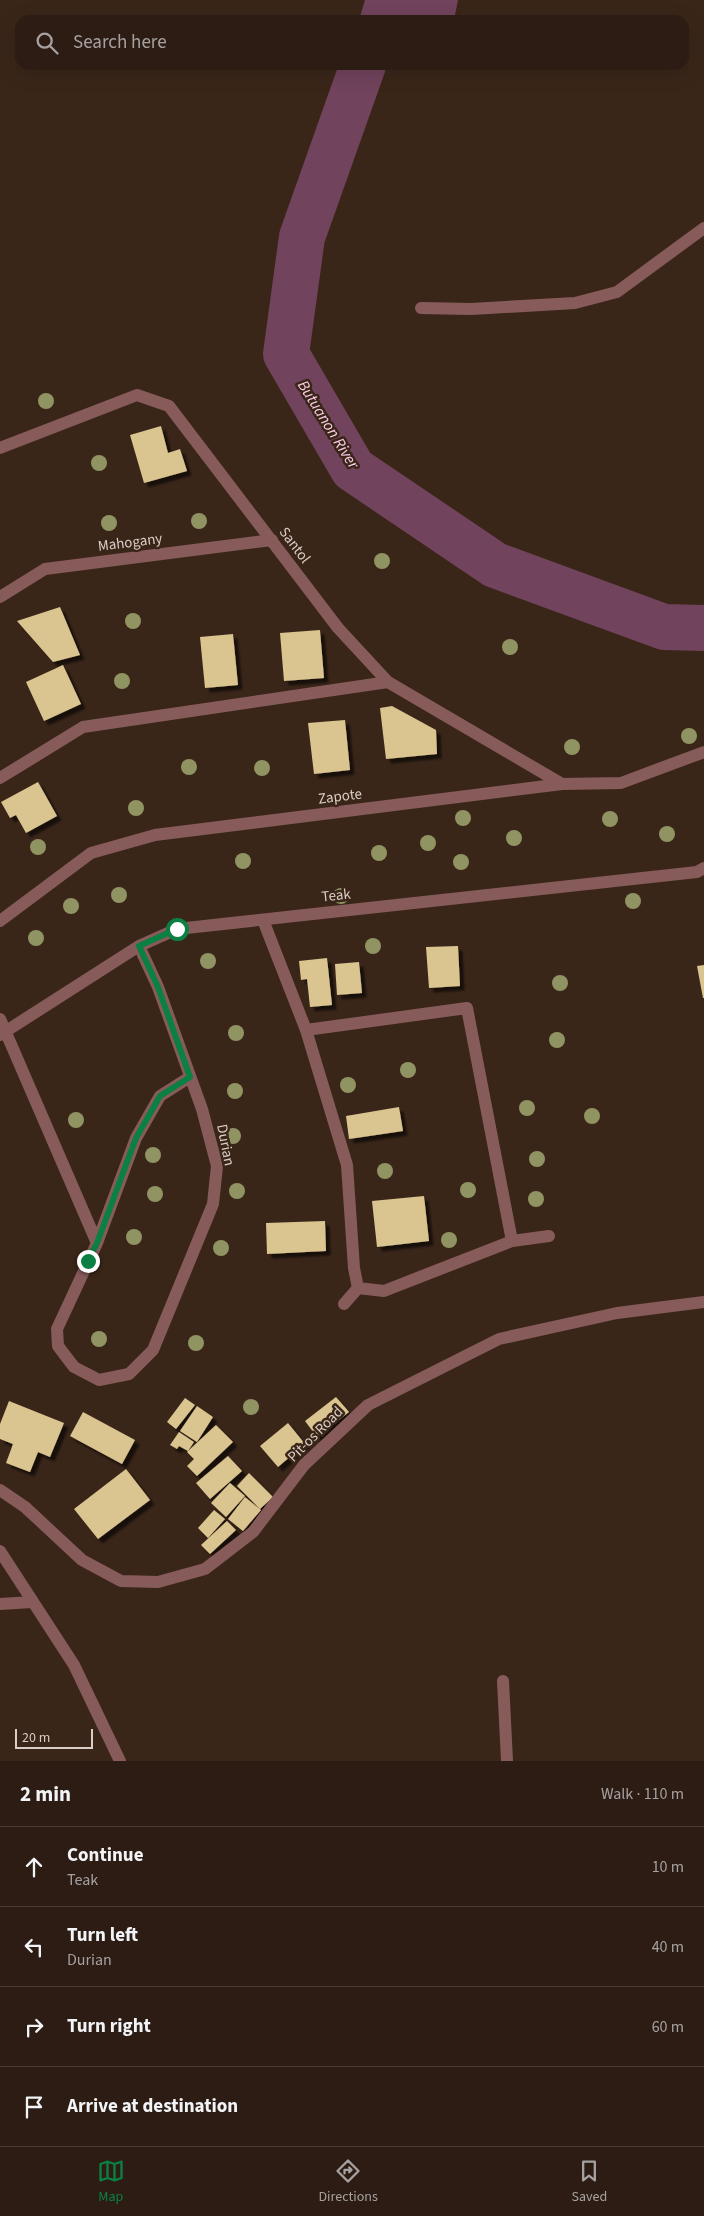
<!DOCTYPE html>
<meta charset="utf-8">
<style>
:root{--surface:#2c1c13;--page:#34251c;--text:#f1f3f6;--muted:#a6a1a0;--line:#483a33;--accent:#0b8043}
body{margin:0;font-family:"Source Sans 3",sans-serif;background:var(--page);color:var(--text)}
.scale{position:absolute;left:15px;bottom:12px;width:78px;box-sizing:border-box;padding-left:5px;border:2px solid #dccec6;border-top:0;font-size:14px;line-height:18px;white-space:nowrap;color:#dccec6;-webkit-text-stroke:4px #3a2619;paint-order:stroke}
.stop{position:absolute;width:15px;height:15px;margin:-11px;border:4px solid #0b8043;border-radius:50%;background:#fff}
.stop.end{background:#0b8043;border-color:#fff;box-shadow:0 1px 5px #0008}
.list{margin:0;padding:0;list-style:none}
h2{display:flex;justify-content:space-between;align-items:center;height:65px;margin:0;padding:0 20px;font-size:21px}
h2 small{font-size:16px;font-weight:400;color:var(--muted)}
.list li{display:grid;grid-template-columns:32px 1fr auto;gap:15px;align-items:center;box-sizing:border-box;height:80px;padding:0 20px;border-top:1px solid var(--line)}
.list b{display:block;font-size:19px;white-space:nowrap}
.list p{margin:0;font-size:16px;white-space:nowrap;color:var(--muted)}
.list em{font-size:16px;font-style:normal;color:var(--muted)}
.icon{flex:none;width:28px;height:28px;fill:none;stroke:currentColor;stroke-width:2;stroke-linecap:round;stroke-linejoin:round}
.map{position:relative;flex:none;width:704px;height:1761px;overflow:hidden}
.search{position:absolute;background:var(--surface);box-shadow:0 5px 20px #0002;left:15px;right:15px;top:15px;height:55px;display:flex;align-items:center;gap:12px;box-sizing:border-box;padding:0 18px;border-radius:15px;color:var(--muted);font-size:19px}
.sheet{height:385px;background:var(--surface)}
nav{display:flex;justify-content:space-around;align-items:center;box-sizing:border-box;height:70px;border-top:1px solid var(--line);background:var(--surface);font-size:14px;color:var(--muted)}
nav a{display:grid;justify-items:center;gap:2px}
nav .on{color:var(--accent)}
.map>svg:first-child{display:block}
</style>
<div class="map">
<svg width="704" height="1761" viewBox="0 0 704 1761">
<defs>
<filter id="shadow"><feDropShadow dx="4.5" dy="4.5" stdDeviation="1" flood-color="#0009"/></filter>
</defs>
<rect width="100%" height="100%" fill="#3a2619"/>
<!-- water -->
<path fill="#71435c" d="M 365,0 L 458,0 L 454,20 L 359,20 Z"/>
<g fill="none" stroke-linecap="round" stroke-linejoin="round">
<!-- river -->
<path stroke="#71435c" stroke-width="46" d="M 363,65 L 302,237 L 286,354 L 353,469 L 495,565 L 664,627 L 704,628"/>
</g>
<!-- building -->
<path fill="#dac490" filter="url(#shadow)" d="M 161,426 L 168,453 L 180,449 L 187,471 L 144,483 L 130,435 Z
M 60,607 L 80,655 L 53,662 L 17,621 Z
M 320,630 L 324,678 L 284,681 L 280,633 Z
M 233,634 L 238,685 L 205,688 L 200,637 Z
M 63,665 L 81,704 L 44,721 L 26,682 Z
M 392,706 L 436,730 L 437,754 L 386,759 L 380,708 Z
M 345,720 L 350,770 L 314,774 L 308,723 Z
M 38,782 L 57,816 L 26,833 L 16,815 L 10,818 L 1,802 Z
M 458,946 L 460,986 L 429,988 L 426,947 Z
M 327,958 L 332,1005 L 310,1007 L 307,979 L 301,980 L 299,961 Z
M 359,962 L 362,993 L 337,995 L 335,964 Z
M 704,965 L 704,998 L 703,998 L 697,966 Z
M 399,1107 L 403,1131 L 349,1139 L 346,1116 Z
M 424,1196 L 429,1241 L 377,1247 L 372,1201 Z
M 325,1221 L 326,1251 L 267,1254 L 266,1223 Z
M 336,1397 L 349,1412 L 317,1437 L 305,1421 Z
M 185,1398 L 195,1405 L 176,1429 L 167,1422 Z
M 9,1401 L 64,1423 L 50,1457 L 38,1452 L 30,1472 L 6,1463 L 13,1444 L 0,1439 L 0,1424 Z
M 197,1406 L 213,1417 L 197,1442 L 180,1431 Z
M 83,1412 L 135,1440 L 122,1464 L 70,1436 Z
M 288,1423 L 305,1444 L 278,1467 L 260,1446 Z
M 216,1425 L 233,1442 L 197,1476 L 187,1466 L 194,1459 L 187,1452 Z
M 179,1432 L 194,1442 L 188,1451 L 179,1446 L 177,1449 L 170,1445 Z
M 228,1456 L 242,1471 L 210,1499 L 196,1483 Z
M 126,1469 L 150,1500 L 98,1539 L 74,1509 Z
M 249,1473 L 273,1497 L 260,1509 L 237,1486 Z
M 230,1483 L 245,1496 L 226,1517 L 211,1503 Z
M 245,1497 L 261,1510 L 243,1531 L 228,1519 Z
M 214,1510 L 225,1519 L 208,1538 L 198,1528 Z
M 227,1521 L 236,1530 L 210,1554 L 201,1545 Z"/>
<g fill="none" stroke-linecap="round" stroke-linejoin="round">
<!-- minor -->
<path stroke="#885b5b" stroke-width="12" d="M 421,308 L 471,309 L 575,303 L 617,292 L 704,228
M 0,448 L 137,395 L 169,406 L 338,628 L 388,682 L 562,784
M 0,597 L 45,569 L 272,540
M 0,778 L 83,727 L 388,682
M 263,920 L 306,1030 L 347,1165 L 354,1268 L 358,1288
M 0,921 L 91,853 L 155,835 L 562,784 L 621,783 L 704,752
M 139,946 L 158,987 L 202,1109 L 217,1166 L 213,1204 L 153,1350 L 129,1374 L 99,1380 L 74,1367 L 58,1346 L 57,1329 L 97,1243 L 136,1138 L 160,1096 L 190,1077
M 0,1019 L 97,1243
M 306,1030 L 467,1008 L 512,1241
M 0,1035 L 139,946 L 177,929 L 697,872 L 704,868
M 344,1304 L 358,1288 L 384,1291 L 512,1241 L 549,1236
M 0,1490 L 25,1507 L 82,1560 L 121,1581 L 158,1582 L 205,1569 L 253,1532 L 304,1465 L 368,1405 L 499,1339 L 617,1313 L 704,1302
M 0,1551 L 74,1665 L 120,1761
M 0,1604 L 32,1602
M 503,1681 L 507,1761"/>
</g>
<!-- trees -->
<g fill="#909463">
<circle cx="46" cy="401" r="8"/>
<circle cx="99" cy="463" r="8"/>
<circle cx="199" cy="521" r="8"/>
<circle cx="109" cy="523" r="8"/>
<circle cx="382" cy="561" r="8"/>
<circle cx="133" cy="621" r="8"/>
<circle cx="510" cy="647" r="8"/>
<circle cx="122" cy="681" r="8"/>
<circle cx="689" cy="736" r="8"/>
<circle cx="572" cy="747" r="8"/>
<circle cx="189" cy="767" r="8"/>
<circle cx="262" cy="768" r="8"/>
<circle cx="136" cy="808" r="8"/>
<circle cx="463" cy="818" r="8"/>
<circle cx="610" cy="819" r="8"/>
<circle cx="667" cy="834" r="8"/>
<circle cx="514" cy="838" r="8"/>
<circle cx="428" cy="843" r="8"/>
<circle cx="38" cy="847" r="8"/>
<circle cx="379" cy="853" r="8"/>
<circle cx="243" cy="861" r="8"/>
<circle cx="461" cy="862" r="8"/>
<circle cx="119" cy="895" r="8"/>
<circle cx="341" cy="896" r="8"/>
<circle cx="633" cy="901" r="8"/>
<circle cx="71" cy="906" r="8"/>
<circle cx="36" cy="938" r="8"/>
<circle cx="373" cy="946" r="8"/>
<circle cx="208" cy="961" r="8"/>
<circle cx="560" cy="983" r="8"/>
<circle cx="236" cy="1033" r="8"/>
<circle cx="557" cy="1040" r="8"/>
<circle cx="408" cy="1070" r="8"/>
<circle cx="348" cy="1085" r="8"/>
<circle cx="235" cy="1091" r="8"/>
<circle cx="527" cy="1108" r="8"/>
<circle cx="592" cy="1116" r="8"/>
<circle cx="76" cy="1120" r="8"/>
<circle cx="233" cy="1136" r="8"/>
<circle cx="153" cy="1155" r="8"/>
<circle cx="537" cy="1159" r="8"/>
<circle cx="385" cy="1171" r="8"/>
<circle cx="468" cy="1190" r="8"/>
<circle cx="237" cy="1191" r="8"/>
<circle cx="155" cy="1194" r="8"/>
<circle cx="536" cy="1199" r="8"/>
<circle cx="134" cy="1237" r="8"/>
<circle cx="449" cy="1240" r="8"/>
<circle cx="221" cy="1248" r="8"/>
<circle cx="99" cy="1339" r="8"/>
<circle cx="196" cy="1343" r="8"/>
<circle cx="251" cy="1407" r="8"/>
</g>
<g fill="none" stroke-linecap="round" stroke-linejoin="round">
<!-- route -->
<path stroke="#0b8043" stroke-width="6" d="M 88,1261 L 97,1243 L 136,1138 L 160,1096 L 190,1077 L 158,987 L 139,946 L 177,929"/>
</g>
<g text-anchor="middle" stroke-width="5" stroke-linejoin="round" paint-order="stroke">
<!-- street labels -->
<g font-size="15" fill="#dccec6" stroke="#3a2619">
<text transform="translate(130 542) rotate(-7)" y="5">Mahogany</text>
<text transform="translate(295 545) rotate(53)" y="5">Santol</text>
<text transform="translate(340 796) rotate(-7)" y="5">Zapote</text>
<text transform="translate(336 895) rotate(-6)" y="5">Teak</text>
<text transform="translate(226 1145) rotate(79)" y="5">Durian</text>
<text transform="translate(315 1434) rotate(-45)" y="5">Pit-os Road</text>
</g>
<!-- water labels -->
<g font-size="16" font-style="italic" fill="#fdcee7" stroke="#3a2619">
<text transform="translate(329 424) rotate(58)" y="6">Butuanon River</text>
</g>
</g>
</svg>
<div class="scale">20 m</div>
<div class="stop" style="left:177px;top:929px"></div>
<div class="stop end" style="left:88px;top:1261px"></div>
<div class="search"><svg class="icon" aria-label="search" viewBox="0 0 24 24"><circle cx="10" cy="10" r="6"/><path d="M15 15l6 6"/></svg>Search here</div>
</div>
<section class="sheet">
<h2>2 min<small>Walk · 110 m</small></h2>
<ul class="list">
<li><svg class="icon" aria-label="ahead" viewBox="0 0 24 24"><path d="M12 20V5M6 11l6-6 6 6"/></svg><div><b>Continue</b><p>Teak</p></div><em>10 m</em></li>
<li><svg class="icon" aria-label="left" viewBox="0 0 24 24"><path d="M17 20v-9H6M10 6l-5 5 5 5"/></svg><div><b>Turn left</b><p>Durian</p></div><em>40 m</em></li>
<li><svg class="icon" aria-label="right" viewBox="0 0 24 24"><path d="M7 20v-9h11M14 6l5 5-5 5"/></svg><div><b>Turn right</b></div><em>60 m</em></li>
<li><svg class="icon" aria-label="arrive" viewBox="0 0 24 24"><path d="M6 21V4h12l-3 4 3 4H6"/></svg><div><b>Arrive at destination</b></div></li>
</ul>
</section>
<nav>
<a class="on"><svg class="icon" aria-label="map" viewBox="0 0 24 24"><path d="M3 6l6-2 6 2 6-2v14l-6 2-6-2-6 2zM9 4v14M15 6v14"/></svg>Map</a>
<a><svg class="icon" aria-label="directions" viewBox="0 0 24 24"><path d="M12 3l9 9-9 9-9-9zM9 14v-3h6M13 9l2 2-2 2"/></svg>Directions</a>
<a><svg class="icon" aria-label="saved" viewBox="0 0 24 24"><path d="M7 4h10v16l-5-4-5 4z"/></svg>Saved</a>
</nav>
